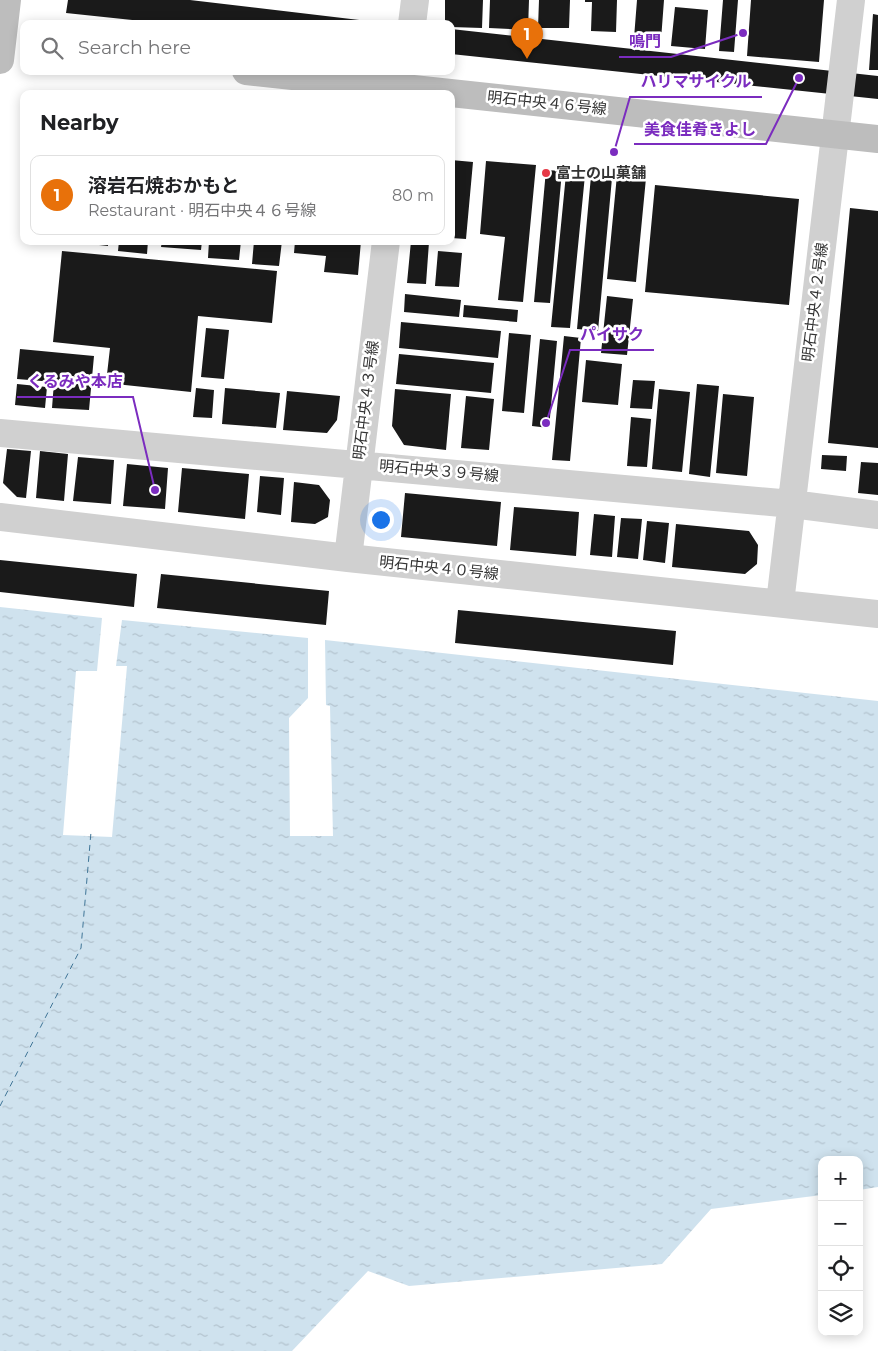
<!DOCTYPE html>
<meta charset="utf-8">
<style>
:root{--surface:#fff;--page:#f6f6f6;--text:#202124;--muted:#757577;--line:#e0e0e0;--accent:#db2777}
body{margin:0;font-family:Montserrat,"Noto Sans JP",sans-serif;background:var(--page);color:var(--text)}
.controls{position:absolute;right:15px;bottom:15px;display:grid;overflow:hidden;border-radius:10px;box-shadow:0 2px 12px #0003}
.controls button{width:45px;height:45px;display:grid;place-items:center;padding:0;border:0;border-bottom:1px solid var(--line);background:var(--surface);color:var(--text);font:25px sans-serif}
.you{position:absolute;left:380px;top:519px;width:18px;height:18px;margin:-12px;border:4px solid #fff;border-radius:50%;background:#1a73e8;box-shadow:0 0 0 8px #1a73e833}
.badge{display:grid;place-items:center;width:32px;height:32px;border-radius:50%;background:var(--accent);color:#fff;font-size:16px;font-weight:700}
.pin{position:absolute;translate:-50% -41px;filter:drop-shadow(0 1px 2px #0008)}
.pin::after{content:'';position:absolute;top:26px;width:18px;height:15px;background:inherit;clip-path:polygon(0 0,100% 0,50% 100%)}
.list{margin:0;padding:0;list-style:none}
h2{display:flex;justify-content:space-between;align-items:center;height:65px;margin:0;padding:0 20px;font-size:21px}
h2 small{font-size:16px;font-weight:400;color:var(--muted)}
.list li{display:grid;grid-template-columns:32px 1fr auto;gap:15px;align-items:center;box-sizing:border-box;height:80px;margin:0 10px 10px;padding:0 10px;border:1px solid var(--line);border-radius:10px}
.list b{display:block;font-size:19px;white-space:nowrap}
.list p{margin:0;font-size:16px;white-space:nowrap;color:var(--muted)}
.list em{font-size:16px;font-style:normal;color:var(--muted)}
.icon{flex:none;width:28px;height:28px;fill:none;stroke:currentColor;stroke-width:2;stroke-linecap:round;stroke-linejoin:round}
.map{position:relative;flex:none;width:878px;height:1351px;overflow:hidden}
.search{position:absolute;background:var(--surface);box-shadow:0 2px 12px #0003;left:20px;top:20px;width:435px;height:55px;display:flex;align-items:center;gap:12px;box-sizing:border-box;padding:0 18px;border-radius:10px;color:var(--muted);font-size:19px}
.panel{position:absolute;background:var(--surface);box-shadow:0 2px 12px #0003;left:20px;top:90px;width:435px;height:155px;border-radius:10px}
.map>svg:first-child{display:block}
</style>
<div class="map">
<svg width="878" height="1351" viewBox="0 0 878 1351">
<defs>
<pattern id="water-ripples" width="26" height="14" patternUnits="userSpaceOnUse" patternTransform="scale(1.25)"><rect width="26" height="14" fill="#cfe2ee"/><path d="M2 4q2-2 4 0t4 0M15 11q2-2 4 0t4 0" fill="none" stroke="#b2c2cd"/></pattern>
</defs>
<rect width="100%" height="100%" fill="#fff"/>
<!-- water -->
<path fill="url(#water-ripples)" d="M 0,607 L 102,618 L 97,671 L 76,671 L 63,835 L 112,837 L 127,666 L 116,666 L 122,620 L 308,638 L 308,698 L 289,718 L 290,836 L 333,836 L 330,706 L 326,705 L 325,640 L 878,701 L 878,1187 L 859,1190 L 859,1160 L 822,1160 L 822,1195 L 711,1209 L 662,1264 L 409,1286 L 368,1271 L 292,1351 L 0,1351 Z"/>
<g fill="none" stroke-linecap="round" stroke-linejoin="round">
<!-- ferry -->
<path stroke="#3f7597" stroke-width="1" stroke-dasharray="6 5" stroke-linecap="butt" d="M 0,1106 L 81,948 L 91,832"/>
</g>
<!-- building -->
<path fill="#1a1a1a" d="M 68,0 L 190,0 L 393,24 L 170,24 L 66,13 Z
M 445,0 L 483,0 L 482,28 L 451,27 L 451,24 L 445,24 Z
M 490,0 L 529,0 L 528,30 L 489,28 Z
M 539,0 L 570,0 L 569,28 L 538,28 Z
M 585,0 L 617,0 L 616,32 L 591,31 L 592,2 L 585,2 Z
M 637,0 L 664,0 L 661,40 L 634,38 Z
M 723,0 L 738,0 L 734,52 L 719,51 Z
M 751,0 L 824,0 L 819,62 L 747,56 Z
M 675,7 L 708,10 L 705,49 L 671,46 Z
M 873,14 L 878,15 L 878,70 L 869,70 Z
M 451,29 L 878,76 L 878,99 L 451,54 Z
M 451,160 L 473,162 L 466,239 L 451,238 Z
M 486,161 L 536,165 L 523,302 L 498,300 L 505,237 L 480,234 Z
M 546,170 L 562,171 L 550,303 L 534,302 Z
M 566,174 L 585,175 L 570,328 L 551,327 Z
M 617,175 L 646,178 L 636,282 L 607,279 Z
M 591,176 L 612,178 L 598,331 L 577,329 Z
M 655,185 L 799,199 L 789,305 L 645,292 Z
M 850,208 L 878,211 L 878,448 L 828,443 Z
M 81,241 L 108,241 L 108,246 L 81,243 Z
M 119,241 L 148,241 L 147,254 L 118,251 Z
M 162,241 L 202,241 L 201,250 L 161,247 Z
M 209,241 L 241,241 L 239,260 L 208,258 Z
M 254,241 L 282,241 L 279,266 L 252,264 Z
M 295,241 L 361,241 L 358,275 L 324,272 L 326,256 L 294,253 Z
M 411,241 L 429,242 L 426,284 L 407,283 Z
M 62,251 L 277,271 L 272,323 L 198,316 L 191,392 L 106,383 L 110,348 L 53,342 Z
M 438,251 L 462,253 L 459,287 L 435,286 Z
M 405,294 L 461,300 L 459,317 L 404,312 Z
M 607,296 L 633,299 L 627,355 L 601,353 Z
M 464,305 L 518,310 L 517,322 L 463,317 Z
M 401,322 L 501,331 L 498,358 L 399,348 Z
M 206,328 L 229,330 L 224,379 L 201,377 Z
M 509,333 L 531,335 L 524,413 L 502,411 Z
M 564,336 L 581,338 L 570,461 L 552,460 Z
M 540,339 L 557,341 L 549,428 L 532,426 Z
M 20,349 L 94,356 L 89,410 L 52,408 L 54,382 L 17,379 Z
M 399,354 L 494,363 L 491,393 L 396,384 Z
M 586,360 L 622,364 L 618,405 L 582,402 Z
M 633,380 L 655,381 L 652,409 L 630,408 Z
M 17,384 L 47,387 L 45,408 L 15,405 Z
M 697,384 L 719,386 L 710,477 L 689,474 Z
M 196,388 L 214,390 L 212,418 L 193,417 Z
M 225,388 L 280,393 L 276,428 L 222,424 Z
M 395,389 L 451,394 L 446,450 L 404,445 L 392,426 Z
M 659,389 L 690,392 L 682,472 L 652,469 Z
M 287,391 L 340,396 L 337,420 L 327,433 L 283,430 Z
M 723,394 L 754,397 L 747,476 L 716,473 Z
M 466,396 L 494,399 L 489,450 L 461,448 Z
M 631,417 L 651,419 L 647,467 L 627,466 Z
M 7,449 L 31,451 L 26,498 L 17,497 L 3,483 Z
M 40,451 L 68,454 L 64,501 L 36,498 Z
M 822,455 L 847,456 L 846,471 L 821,469 Z
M 78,457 L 114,460 L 111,504 L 73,501 Z
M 861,462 L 878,463 L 878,495 L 858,493 Z
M 127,464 L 168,468 L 165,509 L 123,506 Z
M 182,468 L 249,474 L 245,519 L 178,512 Z
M 260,476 L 284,478 L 281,515 L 257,512 Z
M 294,482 L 319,485 L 330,500 L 328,517 L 315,524 L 291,522 Z
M 405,493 L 501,502 L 497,546 L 401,537 Z
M 514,507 L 579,512 L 576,556 L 510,550 Z
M 594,514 L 615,516 L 612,557 L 590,555 Z
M 621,518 L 642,519 L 638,559 L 617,557 Z
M 647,521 L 669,523 L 665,563 L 643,560 Z
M 676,524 L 749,531 L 758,545 L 757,564 L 745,574 L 672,567 Z
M 0,560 L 137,574 L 134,607 L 0,592 Z
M 161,574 L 329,591 L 326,625 L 157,608 Z
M 458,610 L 676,631 L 673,665 L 455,643 Z"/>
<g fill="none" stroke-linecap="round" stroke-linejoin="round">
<!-- street -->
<path stroke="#d0d0d0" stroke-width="28" d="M 412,24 L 415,0
M 0,433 L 792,504 L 878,515
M 0,517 L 348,558 L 878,614
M 348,558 L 386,241
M 780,603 L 851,0"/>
<!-- secondary -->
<path stroke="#bdbdbd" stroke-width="28" d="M 0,60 L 7,0
M 246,71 L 878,139"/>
</g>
<!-- markers -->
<circle fill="#e63946" stroke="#fff" stroke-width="2" cx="546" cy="173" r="5"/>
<g text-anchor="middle" stroke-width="5" stroke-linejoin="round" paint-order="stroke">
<!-- street labels -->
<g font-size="15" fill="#333" stroke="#fff">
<text transform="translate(547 103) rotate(6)" y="5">明石中央４６号線</text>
<text transform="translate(815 302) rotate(-83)" y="5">明石中央４２号線</text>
<text transform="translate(366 400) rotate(-83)" y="5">明石中央４３号線</text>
<text transform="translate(439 471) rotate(5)" y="5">明石中央３９号線</text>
<text transform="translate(439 568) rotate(6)" y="5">明石中央４０号線</text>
</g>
<!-- poi labels -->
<g font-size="15" font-weight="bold" fill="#333" stroke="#fff" text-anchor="start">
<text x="556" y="178">富士の山菓舗</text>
</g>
</g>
<!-- callouts -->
<path fill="none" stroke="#7b2cbf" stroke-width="2" d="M743 33L671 57H619M614 152L630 97H762M799 78L766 144H634M546 423L570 350H654M155 490L133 397H17"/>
<g fill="#7b2cbf" stroke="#fff" stroke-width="2">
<circle cx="743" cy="33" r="5"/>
<circle cx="614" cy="152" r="5"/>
<circle cx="799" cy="78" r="5"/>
<circle cx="546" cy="423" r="5"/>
<circle cx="155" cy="490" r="5"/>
</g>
<g font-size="16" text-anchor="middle" font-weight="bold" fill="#7b2cbf" stroke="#fff" stroke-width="5" stroke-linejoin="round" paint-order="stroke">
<text x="645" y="47">鳴門</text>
<text x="696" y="87">ハリマサイクル</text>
<text x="700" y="135">美食佳肴きよし</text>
<text x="612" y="340">パイサク</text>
<text x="75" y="387">くるみや本店</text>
</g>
</svg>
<div class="controls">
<button>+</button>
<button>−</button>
<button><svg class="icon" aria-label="locate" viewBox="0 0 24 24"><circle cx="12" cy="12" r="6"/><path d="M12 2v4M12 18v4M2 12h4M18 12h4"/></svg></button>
<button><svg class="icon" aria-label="layers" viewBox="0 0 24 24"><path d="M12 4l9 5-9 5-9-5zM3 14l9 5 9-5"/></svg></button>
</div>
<div class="you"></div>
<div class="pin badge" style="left:527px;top:59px;background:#e8710a">1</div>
<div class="search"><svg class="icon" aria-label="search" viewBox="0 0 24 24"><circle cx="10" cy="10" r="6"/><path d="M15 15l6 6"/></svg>Search here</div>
<section class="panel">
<h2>Nearby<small></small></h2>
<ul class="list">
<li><span class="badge" style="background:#e8710a">1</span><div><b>溶岩石焼おかもと</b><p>Restaurant · 明石中央４６号線</p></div><em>80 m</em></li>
</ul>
</section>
</div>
